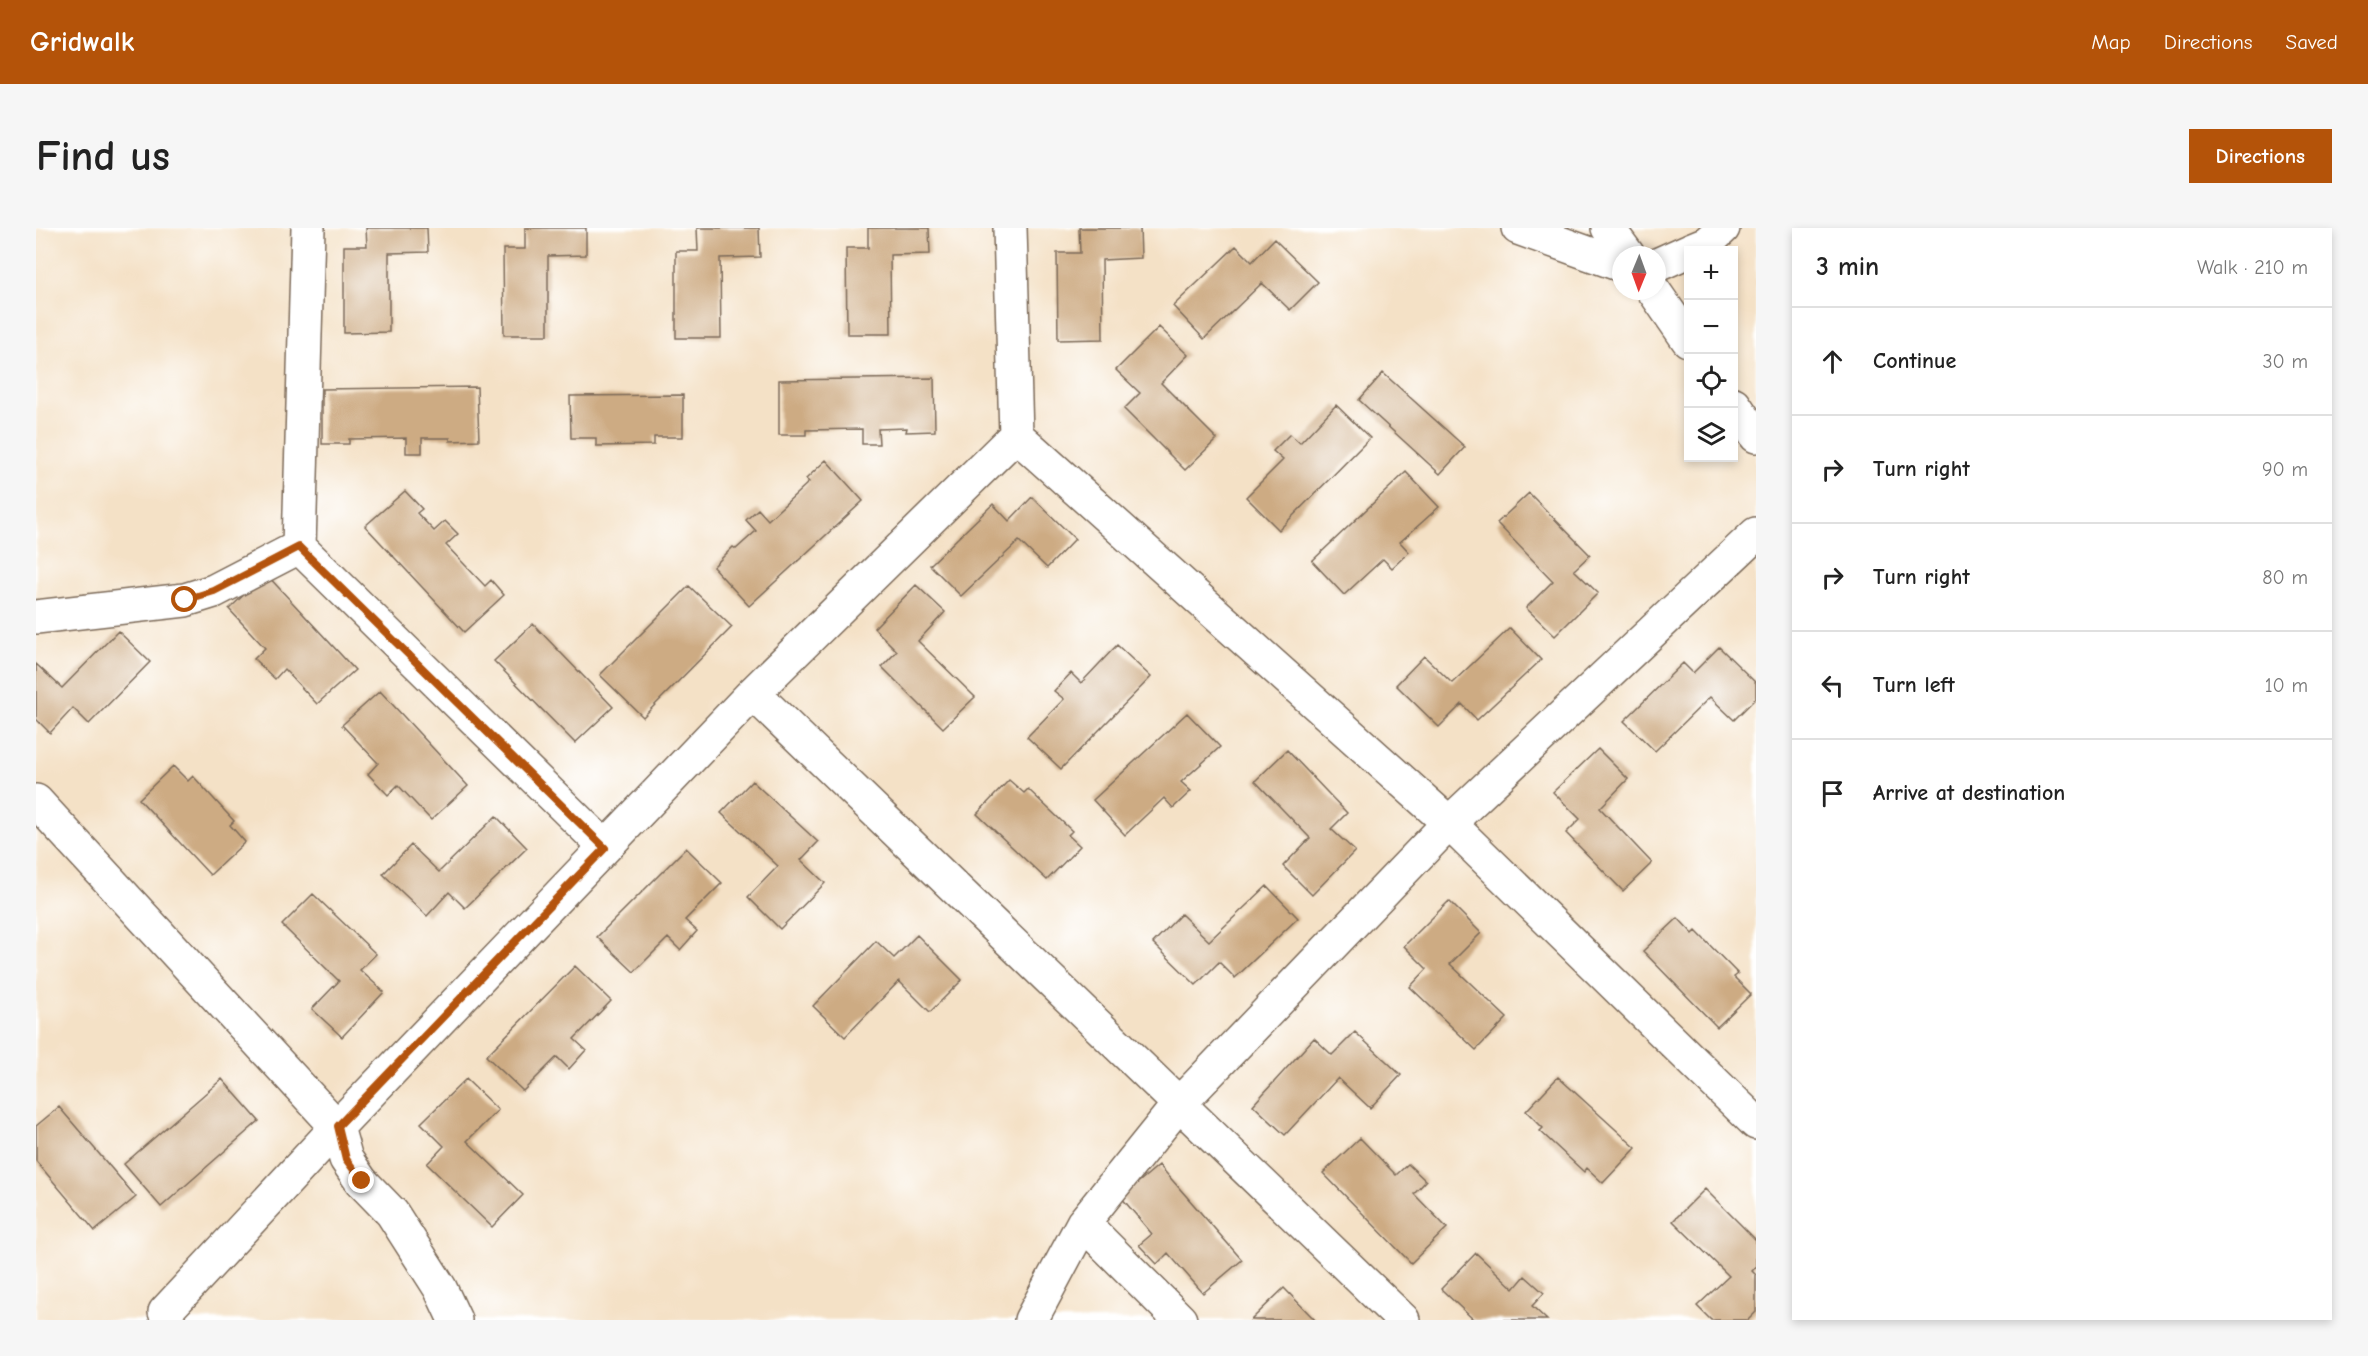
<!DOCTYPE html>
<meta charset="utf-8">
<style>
:root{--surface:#fff;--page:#f6f6f6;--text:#222;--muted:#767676;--line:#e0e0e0;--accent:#b45309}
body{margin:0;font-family:"Comic Neue",sans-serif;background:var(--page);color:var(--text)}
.controls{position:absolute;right:18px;top:18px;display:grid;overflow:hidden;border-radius:0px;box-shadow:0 3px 9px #0003}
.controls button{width:54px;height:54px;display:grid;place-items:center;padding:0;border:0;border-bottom:2px solid var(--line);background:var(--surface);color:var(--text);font:30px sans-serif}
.compass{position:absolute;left:1576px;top:18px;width:54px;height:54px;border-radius:50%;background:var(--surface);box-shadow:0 3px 9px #0003;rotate:181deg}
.stop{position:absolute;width:18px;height:18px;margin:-14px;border:4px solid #b45309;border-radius:50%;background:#fff}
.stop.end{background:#b45309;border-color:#fff;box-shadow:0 2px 6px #0008}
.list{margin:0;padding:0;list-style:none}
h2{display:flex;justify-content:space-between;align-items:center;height:78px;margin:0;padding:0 24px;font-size:26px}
h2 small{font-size:20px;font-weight:400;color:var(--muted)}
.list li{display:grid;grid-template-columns:39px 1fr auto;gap:18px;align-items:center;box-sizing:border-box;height:108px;padding:0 24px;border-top:2px solid var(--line)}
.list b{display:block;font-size:22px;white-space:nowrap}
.list em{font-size:20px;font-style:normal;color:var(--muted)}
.icon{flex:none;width:33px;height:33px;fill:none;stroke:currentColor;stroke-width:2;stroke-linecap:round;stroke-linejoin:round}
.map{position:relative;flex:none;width:1720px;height:1092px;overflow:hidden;border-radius:0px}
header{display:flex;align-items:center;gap:36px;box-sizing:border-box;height:84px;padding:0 30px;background:var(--accent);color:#fff}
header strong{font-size:28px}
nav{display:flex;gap:33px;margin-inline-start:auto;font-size:21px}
.intro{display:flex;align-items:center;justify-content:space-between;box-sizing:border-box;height:144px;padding:0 36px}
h1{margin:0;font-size:42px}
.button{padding:15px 27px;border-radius:0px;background:var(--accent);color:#fff;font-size:21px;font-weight:700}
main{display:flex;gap:36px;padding:0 36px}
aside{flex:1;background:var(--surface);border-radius:0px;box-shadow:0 3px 9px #0003}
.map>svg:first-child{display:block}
</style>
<header>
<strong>Gridwalk</strong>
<nav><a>Map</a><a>Directions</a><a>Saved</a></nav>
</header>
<div class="intro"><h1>Find us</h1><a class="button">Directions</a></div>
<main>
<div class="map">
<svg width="1720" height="1092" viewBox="0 0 1720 1092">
<rect width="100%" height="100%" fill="#fff"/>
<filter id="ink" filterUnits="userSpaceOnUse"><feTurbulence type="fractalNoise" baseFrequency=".0167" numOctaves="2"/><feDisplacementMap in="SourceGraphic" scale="12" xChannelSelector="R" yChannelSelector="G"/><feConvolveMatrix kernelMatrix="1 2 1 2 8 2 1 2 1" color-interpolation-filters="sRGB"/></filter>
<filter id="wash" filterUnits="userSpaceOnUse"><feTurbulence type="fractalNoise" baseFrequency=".008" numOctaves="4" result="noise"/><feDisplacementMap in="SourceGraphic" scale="24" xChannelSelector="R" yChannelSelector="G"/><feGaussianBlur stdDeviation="1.35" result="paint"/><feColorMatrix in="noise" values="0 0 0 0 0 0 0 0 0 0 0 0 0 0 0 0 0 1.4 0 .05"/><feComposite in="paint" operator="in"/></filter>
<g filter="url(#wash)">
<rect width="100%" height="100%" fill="#f4e1c6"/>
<g id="blocks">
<!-- building -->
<path fill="#cdab83" d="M 330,0 L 391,0 L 392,24 L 353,25 L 353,104 L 308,105 L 308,18 L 331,18 Z
M 489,0 L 550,0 L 550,27 L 512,28 L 512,107 L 468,107 L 467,21 L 489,21 Z
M 661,0 L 723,0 L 724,29 L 684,30 L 685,110 L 640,110 L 640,23 L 662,23 Z
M 832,0 L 893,0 L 894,26 L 854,27 L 855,106 L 811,106 L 810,20 L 832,20 Z
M 1043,0 L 1104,0 L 1105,30 L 1066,32 L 1067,111 L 1022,112 L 1021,25 L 1044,25 Z
M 1238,11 L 1282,54 L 1254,82 L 1226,55 L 1168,111 L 1137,78 L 1200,18 L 1216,34 Z
M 1123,99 L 1152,127 L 1125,155 L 1181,211 L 1149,242 L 1088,181 L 1104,165 L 1080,142 Z
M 1347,145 L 1429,219 L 1404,246 L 1323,172 Z
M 898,150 L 899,203 L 870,204 L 871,200 L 842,201 L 843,216 L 826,216 L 826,201 L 770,202 L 770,207 L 743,207 L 743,152 Z
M 441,159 L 443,212 L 414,213 L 414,210 L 386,210 L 386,225 L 370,225 L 370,210 L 313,211 L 313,216 L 286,216 L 286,161 Z
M 647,167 L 647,209 L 618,209 L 618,217 L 560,218 L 560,210 L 535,210 L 534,168 Z
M 1300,177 L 1334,210 L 1243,302 L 1210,269 L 1247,232 L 1237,223 L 1254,206 L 1264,215 Z
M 790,232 L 827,273 L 713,378 L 677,339 L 697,319 L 700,321 L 720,303 L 710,292 L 722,281 L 732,292 L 773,254 L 770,251 Z
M 1370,244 L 1403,279 L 1364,314 L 1373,324 L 1356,340 L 1347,331 L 1308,367 L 1276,333 Z
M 369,263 L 386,281 L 381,285 L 398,303 L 409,293 L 422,306 L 410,317 L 449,358 L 455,352 L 468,367 L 428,404 L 329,298 Z
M 1493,265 L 1554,327 L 1538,342 L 1562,365 L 1519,408 L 1490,380 L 1517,353 L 1461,295 Z
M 996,269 L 1039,311 L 1011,340 L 983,313 L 925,368 L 894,337 L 957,276 L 973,293 Z
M 230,346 L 319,442 L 281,476 L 248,441 L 239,451 L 218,431 L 229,420 L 193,381 Z
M 880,357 L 909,384 L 882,413 L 939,469 L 907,500 L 846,439 L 861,423 L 838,400 Z
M 653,358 L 696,399 L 607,489 L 564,447 Z
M 497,396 L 577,479 L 539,515 L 458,433 Z
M 1474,400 L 1505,432 L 1441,492 L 1426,476 L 1403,499 L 1360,457 L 1388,428 L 1416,455 Z
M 82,403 L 114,434 L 53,496 L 37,480 L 14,505 L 0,491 L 0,436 L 26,460 Z
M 1081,417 L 1115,449 L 1025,541 L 991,509 L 1028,471 L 1018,463 L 1035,445 L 1045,455 Z
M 1683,419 L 1720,455 L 1720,470 L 1698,492 L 1674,469 L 1619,523 L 1588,493 L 1647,435 L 1657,445 Z
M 344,463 L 432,558 L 395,592 L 362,557 L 352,567 L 332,546 L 342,535 L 306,497 Z
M 1151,485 L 1184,519 L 1145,554 L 1155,563 L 1137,580 L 1128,570 L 1089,607 L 1057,572 Z
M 1562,521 L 1592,551 L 1564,580 L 1616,635 L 1587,663 L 1530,605 L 1544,591 L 1517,564 Z
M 1251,522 L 1311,585 L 1295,601 L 1319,623 L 1276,667 L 1247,638 L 1274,610 L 1219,553 Z
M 137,538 L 152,553 L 157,548 L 198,593 L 194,597 L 209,614 L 174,647 L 103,571 Z
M 973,552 L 988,565 L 992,561 L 1036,603 L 1032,607 L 1044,618 L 1011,652 L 941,586 Z
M 716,553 L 782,614 L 765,632 L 789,655 L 744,701 L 712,669 L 742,638 L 685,585 Z
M 460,588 L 491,620 L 429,680 L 413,664 L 391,688 L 347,646 L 375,617 L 403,644 Z
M 650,620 L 686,655 L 649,692 L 661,703 L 644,722 L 632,710 L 598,744 L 561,709 Z
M 1231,658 L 1262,690 L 1199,750 L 1183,734 L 1160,757 L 1117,715 L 1145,686 L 1173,713 Z
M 277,666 L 340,726 L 324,742 L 348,764 L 306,809 L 276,781 L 303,753 L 246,697 Z
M 1413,673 L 1445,705 L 1414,736 L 1471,790 L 1440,822 L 1374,759 L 1391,741 L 1368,718 Z
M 1642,690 L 1657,706 L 1660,703 L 1702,746 L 1698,749 L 1715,766 L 1681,799 L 1607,723 Z
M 881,707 L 926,752 L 894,784 L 863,753 L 809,809 L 777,778 L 840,713 L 858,730 Z
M 539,738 L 575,773 L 538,811 L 550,822 L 533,841 L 521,829 L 487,863 L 450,828 Z
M 1319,804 L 1365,847 L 1334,880 L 1302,850 L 1249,907 L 1217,877 L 1278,810 L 1296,827 Z
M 1522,849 L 1600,920 L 1567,955 L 1551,940 L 1548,944 L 1504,903 L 1507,900 L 1490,883 Z
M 186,851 L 223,893 L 125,979 L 88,936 Z
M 430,851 L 462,882 L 431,913 L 487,967 L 456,999 L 391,936 L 408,918 L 385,895 Z
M 23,879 L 100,969 L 59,1003 L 0,933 L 0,898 Z
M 1324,910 L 1360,947 L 1372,936 L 1390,953 L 1378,966 L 1411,1000 L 1375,1035 L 1287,945 Z
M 1123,937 L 1206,1032 L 1167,1065 L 1132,1025 L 1121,1036 L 1103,1017 L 1116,1006 L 1085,969 Z
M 1669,961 L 1720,1012 L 1720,1039 L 1716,1043 L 1720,1047 L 1720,1084 L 1712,1092 L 1675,1092 L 1661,1078 L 1693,1048 L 1637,993 Z
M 1440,1025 L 1478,1061 L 1489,1048 L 1508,1065 L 1496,1078 L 1511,1092 L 1438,1092 L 1405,1061 Z
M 1248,1060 L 1279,1092 L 1215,1092 Z"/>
</g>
</g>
<g filter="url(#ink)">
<use href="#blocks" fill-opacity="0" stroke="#7c6a59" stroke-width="1.5"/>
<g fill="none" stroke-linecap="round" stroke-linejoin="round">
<!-- street casing -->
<g stroke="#7c6a59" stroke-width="36">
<path id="street" d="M 272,0 L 263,319 L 569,619
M 1482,0 L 1585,37
M 1572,0 L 1592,27
M 1654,22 L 1671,15 L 1687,0
M 1621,37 L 1652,23
M 1618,63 L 1652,112
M 1698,176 L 1720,208
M 980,207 L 1413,595 L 1720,895
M 0,389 L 149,372 L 178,363 L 263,319
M 717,465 L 1367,1092
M 0,573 L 301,899 L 717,465 L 980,207 L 974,0
M 301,899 L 310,931 L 325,953 L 356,985 L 404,1060 L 419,1092
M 1047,995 L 1144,1092
M 129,1084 L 301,899
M 995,1092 L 1047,995 L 1143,876 L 1413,595 L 1720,306"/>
</g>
<!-- street -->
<use href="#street" stroke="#fff" stroke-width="33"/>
</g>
</g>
<g fill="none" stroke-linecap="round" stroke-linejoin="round" filter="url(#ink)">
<!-- route -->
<path stroke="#b45309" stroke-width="8" d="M 149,372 L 178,363 L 263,319 L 569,620 L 302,898 L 310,931 L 326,953"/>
</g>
</svg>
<div class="controls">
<button>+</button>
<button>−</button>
<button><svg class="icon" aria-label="locate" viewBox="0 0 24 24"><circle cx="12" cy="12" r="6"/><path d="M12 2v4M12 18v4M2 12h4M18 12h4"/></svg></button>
<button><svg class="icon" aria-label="layers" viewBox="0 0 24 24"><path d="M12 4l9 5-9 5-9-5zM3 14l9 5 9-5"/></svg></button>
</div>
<svg class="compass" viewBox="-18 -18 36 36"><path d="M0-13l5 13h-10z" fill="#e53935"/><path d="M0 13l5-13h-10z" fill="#767676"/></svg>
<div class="stop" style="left:149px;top:372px"></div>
<div class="stop end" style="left:326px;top:953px"></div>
</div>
<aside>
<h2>3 min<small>Walk · 210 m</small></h2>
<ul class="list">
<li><svg class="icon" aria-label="ahead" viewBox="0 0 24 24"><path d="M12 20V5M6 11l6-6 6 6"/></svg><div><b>Continue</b></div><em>30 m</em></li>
<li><svg class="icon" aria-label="right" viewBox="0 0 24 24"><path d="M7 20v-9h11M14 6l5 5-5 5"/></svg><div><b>Turn right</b></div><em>90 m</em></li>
<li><svg class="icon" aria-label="right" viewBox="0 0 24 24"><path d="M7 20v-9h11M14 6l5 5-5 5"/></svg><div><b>Turn right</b></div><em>80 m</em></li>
<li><svg class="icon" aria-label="left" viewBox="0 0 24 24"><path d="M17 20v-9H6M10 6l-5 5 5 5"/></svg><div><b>Turn left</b></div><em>10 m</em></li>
<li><svg class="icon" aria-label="arrive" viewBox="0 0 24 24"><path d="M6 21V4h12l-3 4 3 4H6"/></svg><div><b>Arrive at destination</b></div></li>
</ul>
</aside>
</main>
